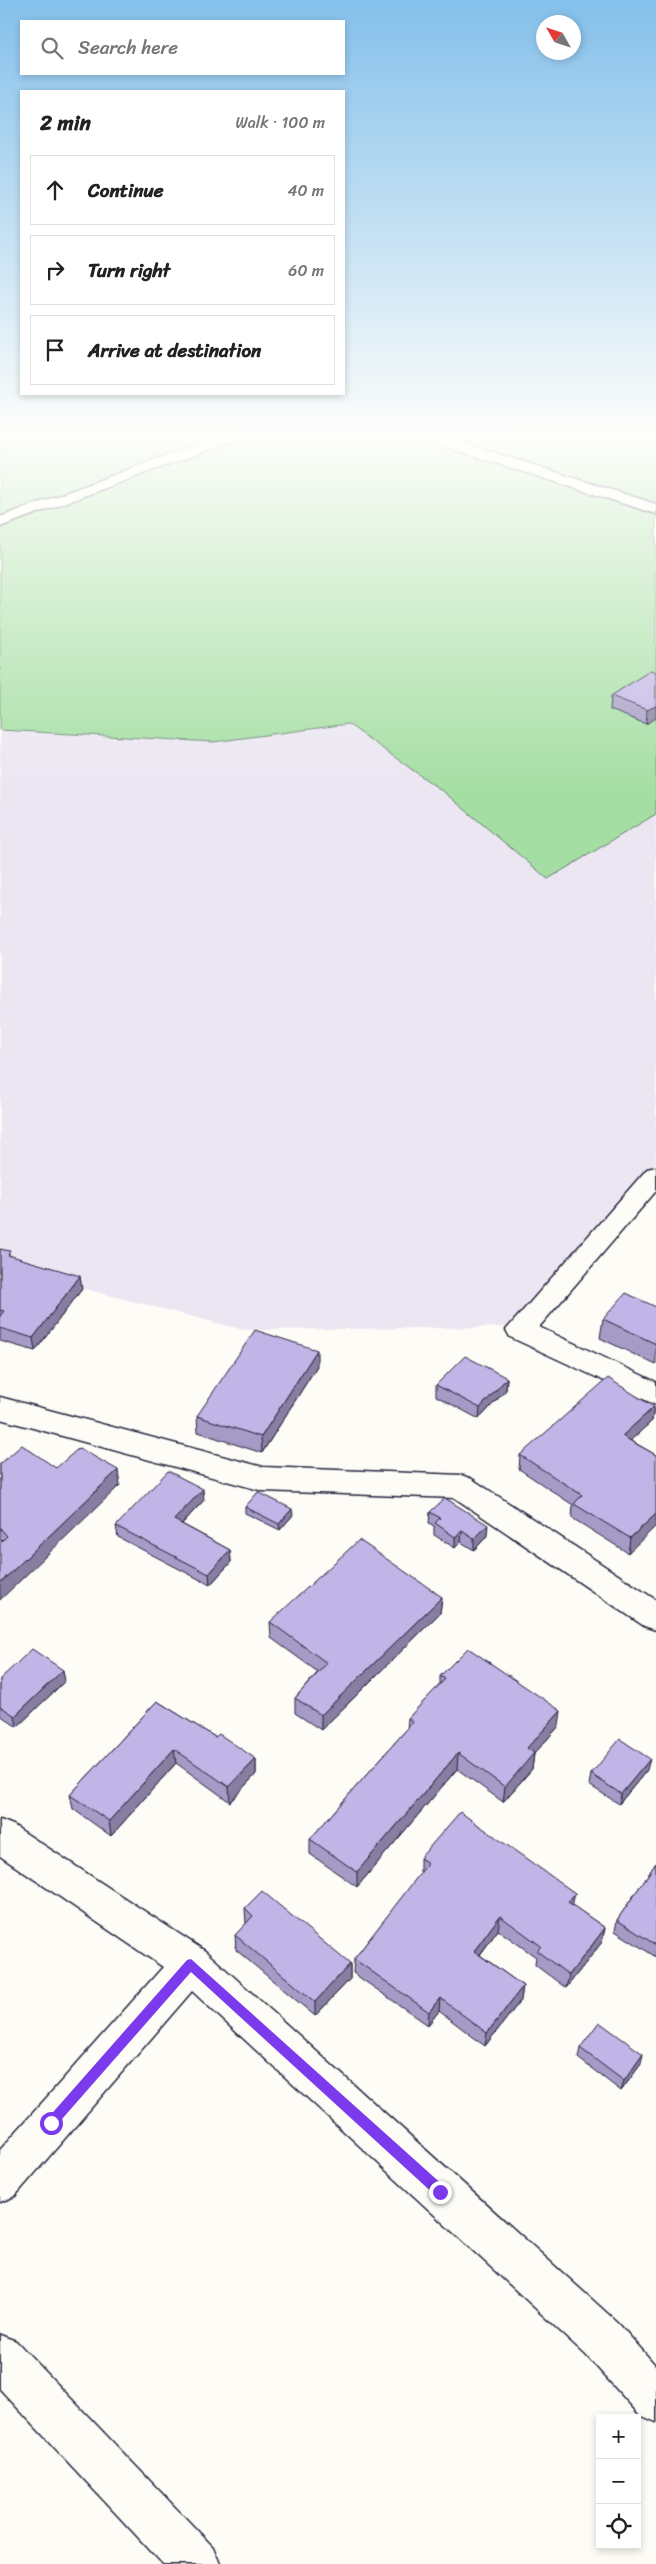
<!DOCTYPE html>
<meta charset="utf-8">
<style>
:root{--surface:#fff;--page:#f6f6f6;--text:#222;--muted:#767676;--line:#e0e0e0}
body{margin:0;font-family:Sriracha,sans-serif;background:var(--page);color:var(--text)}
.controls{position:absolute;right:15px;bottom:15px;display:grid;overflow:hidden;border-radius:0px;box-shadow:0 2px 8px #0003}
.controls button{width:45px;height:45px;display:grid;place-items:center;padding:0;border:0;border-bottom:1px solid var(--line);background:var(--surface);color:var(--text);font:25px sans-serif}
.compass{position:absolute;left:536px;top:15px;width:45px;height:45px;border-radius:50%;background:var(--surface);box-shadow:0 2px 8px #0003;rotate:309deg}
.stop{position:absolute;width:15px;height:15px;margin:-11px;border:4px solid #7c3aed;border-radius:50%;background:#fff}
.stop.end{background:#7c3aed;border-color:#fff;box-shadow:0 1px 5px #0008}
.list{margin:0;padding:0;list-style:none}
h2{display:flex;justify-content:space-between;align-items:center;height:65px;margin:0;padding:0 20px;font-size:21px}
h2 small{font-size:16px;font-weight:400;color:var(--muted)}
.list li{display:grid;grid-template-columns:32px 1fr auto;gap:15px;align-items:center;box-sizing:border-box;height:70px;margin:0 10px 10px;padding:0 10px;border:1px solid var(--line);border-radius:0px}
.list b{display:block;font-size:19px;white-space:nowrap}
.list em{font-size:16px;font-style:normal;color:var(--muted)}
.icon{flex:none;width:28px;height:28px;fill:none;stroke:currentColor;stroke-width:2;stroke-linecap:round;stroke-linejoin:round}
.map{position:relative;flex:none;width:656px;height:2564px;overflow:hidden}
.search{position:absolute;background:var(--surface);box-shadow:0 2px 8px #0003;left:20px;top:20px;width:325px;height:55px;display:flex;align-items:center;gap:12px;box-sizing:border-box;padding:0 18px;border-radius:0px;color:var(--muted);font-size:19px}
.panel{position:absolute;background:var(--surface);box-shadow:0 2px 8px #0003;left:20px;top:90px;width:325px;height:305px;border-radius:0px}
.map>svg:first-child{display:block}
</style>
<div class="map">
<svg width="656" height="2564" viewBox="0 0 656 2564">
<rect width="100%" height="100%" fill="#fdfcf7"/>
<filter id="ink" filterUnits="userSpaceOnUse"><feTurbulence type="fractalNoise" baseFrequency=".02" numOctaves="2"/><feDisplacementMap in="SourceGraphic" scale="10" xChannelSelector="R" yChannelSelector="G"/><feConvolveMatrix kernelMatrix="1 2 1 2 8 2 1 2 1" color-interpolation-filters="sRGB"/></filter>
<g filter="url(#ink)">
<!-- built -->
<path fill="#ebe6f2" d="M 348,724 L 445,793 L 548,879 L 656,814 L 656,1163 L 526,1327 L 244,1330 L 0,1267 L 0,730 L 213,742 Z"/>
<!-- green -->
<path fill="#a5dea3" stroke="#64806f" d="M 0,433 L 656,433 L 656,814 L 548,879 L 445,793 L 348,724 L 213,742 L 0,730 Z"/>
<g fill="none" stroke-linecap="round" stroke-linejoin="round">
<!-- street casing -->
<g stroke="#22223b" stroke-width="3">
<path id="street" d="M 227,433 L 248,433 L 246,436 L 0,527 L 0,517 Z
M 409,433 L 432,433 L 656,504 L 656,514 L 411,436 Z
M 656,1167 L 656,1191 L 539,1327 L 656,1382 L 656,1405 L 510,1337 L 506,1330 L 647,1169 Z
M 0,1397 L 263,1467 L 461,1475 L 472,1479 L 656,1600 L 656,1630 L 644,1626 L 455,1498 L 263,1491 L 0,1419 Z
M 0,1820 L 13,1825 L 205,1951 L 618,2323 L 656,2366 L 656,2422 L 640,2415 L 586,2355 L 192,1991 L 15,2196 L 0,2202 L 0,2150 L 163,1967 L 0,1856 Z"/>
</g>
<!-- secondary casing -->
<g stroke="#22223b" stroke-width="3">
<path id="secondary" d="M 0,2335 L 16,2341 L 213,2547 L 220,2564 L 163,2564 L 0,2389 Z"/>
</g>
<!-- street -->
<use href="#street" fill="#fdfcf7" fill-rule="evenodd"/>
<!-- secondary -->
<use href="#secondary" fill="#fdfcf7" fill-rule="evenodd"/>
</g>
<!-- wall -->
<path fill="#a69bc6" stroke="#22223b" d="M 656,672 L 646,724 L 610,710 L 611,696 Z
M 0,1249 L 11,1256 L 82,1289 L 35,1351 L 0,1341 Z
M 656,1307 L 656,1365 L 600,1338 L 603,1319 Z
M 317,1366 L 262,1453 L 198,1432 L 197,1416 Z
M 507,1378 L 506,1390 L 479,1419 L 436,1396 L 436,1385 Z
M 654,1407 L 652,1421 L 630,1440 L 656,1455 L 628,1553 L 572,1518 L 573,1505 L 519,1469 L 520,1455 Z
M 0,1464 L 56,1468 L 120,1485 L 1,1541 L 0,1540 Z
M 204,1500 L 182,1524 L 230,1550 L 231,1562 L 210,1585 L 118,1537 L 116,1526 Z
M 245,1507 L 293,1515 L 280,1530 L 245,1513 Z
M 430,1512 L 487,1536 L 474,1550 L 461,1542 L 455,1548 L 434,1535 L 434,1526 L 429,1523 Z
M 442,1597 L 440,1613 L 321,1730 L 295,1713 L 295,1698 L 318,1672 L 271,1638 L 270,1622 Z
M 440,1676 L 559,1726 L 534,1754 L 532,1769 L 503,1802 L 457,1769 L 357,1887 L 310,1854 L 310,1839 L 407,1729 L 408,1718 L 440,1685 Z
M 0,1679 L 65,1681 L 17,1727 L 0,1715 Z
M 157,1701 L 215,1737 L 256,1759 L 256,1774 L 230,1802 L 176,1763 L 111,1836 L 73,1809 L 70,1795 Z
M 647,1770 L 619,1804 L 589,1785 L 591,1774 Z
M 420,1858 L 572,1905 L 605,1928 L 602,1942 L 566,1988 L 535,1965 L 536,1957 L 498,1930 L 480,1955 L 523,1986 L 521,2000 L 485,2046 L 439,2011 L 428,2025 L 353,1973 L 354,1959 L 421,1873 L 420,1872 Z
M 656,1863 L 656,1957 L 615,1931 L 617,1920 Z
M 245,1908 L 350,1964 L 350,1979 L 315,2016 L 236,1950 L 235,1935 L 246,1924 Z
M 580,2048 L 641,2064 L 621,2091 L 578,2058 Z"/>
<!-- shaded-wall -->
<path fill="#877ea1" stroke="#22223b" d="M 656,706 L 656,718 L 646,724 L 647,710 Z
M 80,1276 L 82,1289 L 35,1351 L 33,1338 Z
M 317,1350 L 317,1366 L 262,1453 L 261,1437 Z
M 507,1378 L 506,1390 L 479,1419 L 480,1408 Z
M 654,1407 L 652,1421 L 620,1450 L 622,1436 Z
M 118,1470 L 120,1485 L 0,1600 L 0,1583 Z
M 203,1489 L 204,1500 L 175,1531 L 174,1520 Z
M 292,1509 L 293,1515 L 280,1530 L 279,1524 Z
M 656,1514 L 656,1526 L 628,1553 L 630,1538 Z
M 488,1525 L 487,1536 L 474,1550 L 474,1539 Z
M 462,1531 L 461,1542 L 455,1548 L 455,1537 Z
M 230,1550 L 231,1562 L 210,1585 L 209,1574 Z
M 442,1597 L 440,1613 L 321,1730 L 321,1715 Z
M 63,1670 L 65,1681 L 17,1727 L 15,1716 Z
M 561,1711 L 559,1726 L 534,1754 L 532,1769 L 503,1802 L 505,1787 L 527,1748 Z
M 174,1749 L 176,1763 L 111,1836 L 109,1821 Z
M 458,1753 L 457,1769 L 357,1887 L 357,1872 Z
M 256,1759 L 256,1774 L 230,1802 L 229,1787 Z
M 650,1759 L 647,1770 L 619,1804 L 621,1794 Z
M 575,1893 L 572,1907 L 568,1902 Z
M 500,1916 L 498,1930 L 472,1965 L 474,1951 Z
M 605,1928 L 602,1942 L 566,1988 L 569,1975 Z
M 350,1964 L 350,1979 L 315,2016 L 315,2002 Z
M 523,1986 L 521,2000 L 485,2046 L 487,2033 Z
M 440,1998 L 439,2011 L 428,2025 L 429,2012 Z
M 643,2054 L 641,2064 L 621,2091 L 624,2081 Z"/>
<!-- building -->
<path fill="#c1b4e6" stroke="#22223b" d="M 651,670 L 656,672 L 656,706 L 647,710 L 611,696 Z
M 0,1249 L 10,1251 L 8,1255 L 80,1276 L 33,1338 L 0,1328 L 0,1316 L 4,1311 L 0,1310 Z
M 626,1293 L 656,1307 L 656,1344 L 603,1319 Z
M 255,1330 L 317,1350 L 261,1437 L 197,1416 Z
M 465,1356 L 507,1378 L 480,1408 L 436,1385 Z
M 608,1378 L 654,1407 L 622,1436 L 656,1455 L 656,1514 L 630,1538 L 574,1504 L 582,1495 L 520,1455 Z
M 22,1445 L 56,1468 L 79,1448 L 118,1470 L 0,1583 L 0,1543 L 7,1536 L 0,1528 L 0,1464 Z
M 168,1471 L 203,1489 L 174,1520 L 230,1550 L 209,1574 L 116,1526 Z
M 258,1492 L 292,1509 L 279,1524 L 245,1507 Z
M 445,1498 L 488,1525 L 474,1539 L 462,1531 L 455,1537 L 435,1523 L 440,1518 L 430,1512 Z
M 359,1540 L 442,1597 L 321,1715 L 295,1698 L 327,1663 L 270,1622 Z
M 468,1648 L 561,1711 L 527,1748 L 534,1753 L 505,1787 L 458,1753 L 357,1872 L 310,1839 L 413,1722 L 408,1718 L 445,1679 L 440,1676 Z
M 32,1649 L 63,1670 L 15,1716 L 0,1706 L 0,1679 Z
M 157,1701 L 215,1737 L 219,1734 L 256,1759 L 229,1787 L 174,1749 L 109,1821 L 70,1795 Z
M 620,1739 L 650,1759 L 621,1794 L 591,1774 Z
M 460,1812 L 575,1893 L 568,1902 L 605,1928 L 569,1975 L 537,1951 L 541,1946 L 500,1916 L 474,1951 L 523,1986 L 487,2033 L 440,1998 L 429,2012 L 354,1959 L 428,1863 L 420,1858 Z
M 656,1863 L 656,1945 L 617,1920 Z
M 262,1891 L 350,1964 L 315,2002 L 235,1935 L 253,1916 L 245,1908 Z
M 599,2022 L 643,2054 L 624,2081 L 580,2048 Z"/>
</g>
<!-- sky -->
<linearGradient id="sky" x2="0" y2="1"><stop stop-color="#84c0eb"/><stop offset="0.55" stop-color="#fefefb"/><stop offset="1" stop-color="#fefefb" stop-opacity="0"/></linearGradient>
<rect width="656" height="792" fill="url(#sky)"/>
<!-- route -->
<path fill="#7c3aed" d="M 191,1959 L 445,2187 L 447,2192 L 445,2196 L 440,2198 L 436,2196 L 191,1972 L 55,2127 L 47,2127 L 47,2119 L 187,1960 Z"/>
</svg>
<div class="controls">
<button>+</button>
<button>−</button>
<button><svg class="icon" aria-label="locate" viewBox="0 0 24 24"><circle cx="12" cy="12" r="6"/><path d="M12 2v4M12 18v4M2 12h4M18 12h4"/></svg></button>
</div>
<svg class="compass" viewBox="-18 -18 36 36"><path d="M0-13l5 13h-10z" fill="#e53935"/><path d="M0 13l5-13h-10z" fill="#767676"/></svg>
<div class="stop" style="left:51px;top:2123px"></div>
<div class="stop end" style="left:440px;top:2192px"></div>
<div class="search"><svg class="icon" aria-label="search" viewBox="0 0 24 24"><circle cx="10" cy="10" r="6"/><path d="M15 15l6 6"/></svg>Search here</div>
<section class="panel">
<h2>2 min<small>Walk · 100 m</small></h2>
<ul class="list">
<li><svg class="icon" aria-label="ahead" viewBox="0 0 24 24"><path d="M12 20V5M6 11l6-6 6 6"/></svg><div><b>Continue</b></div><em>40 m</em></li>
<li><svg class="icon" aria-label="right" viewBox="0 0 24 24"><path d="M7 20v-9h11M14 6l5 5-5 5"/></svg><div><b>Turn right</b></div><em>60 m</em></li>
<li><svg class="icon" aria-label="arrive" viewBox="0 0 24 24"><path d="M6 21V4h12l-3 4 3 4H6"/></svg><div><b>Arrive at destination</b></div></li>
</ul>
</section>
</div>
